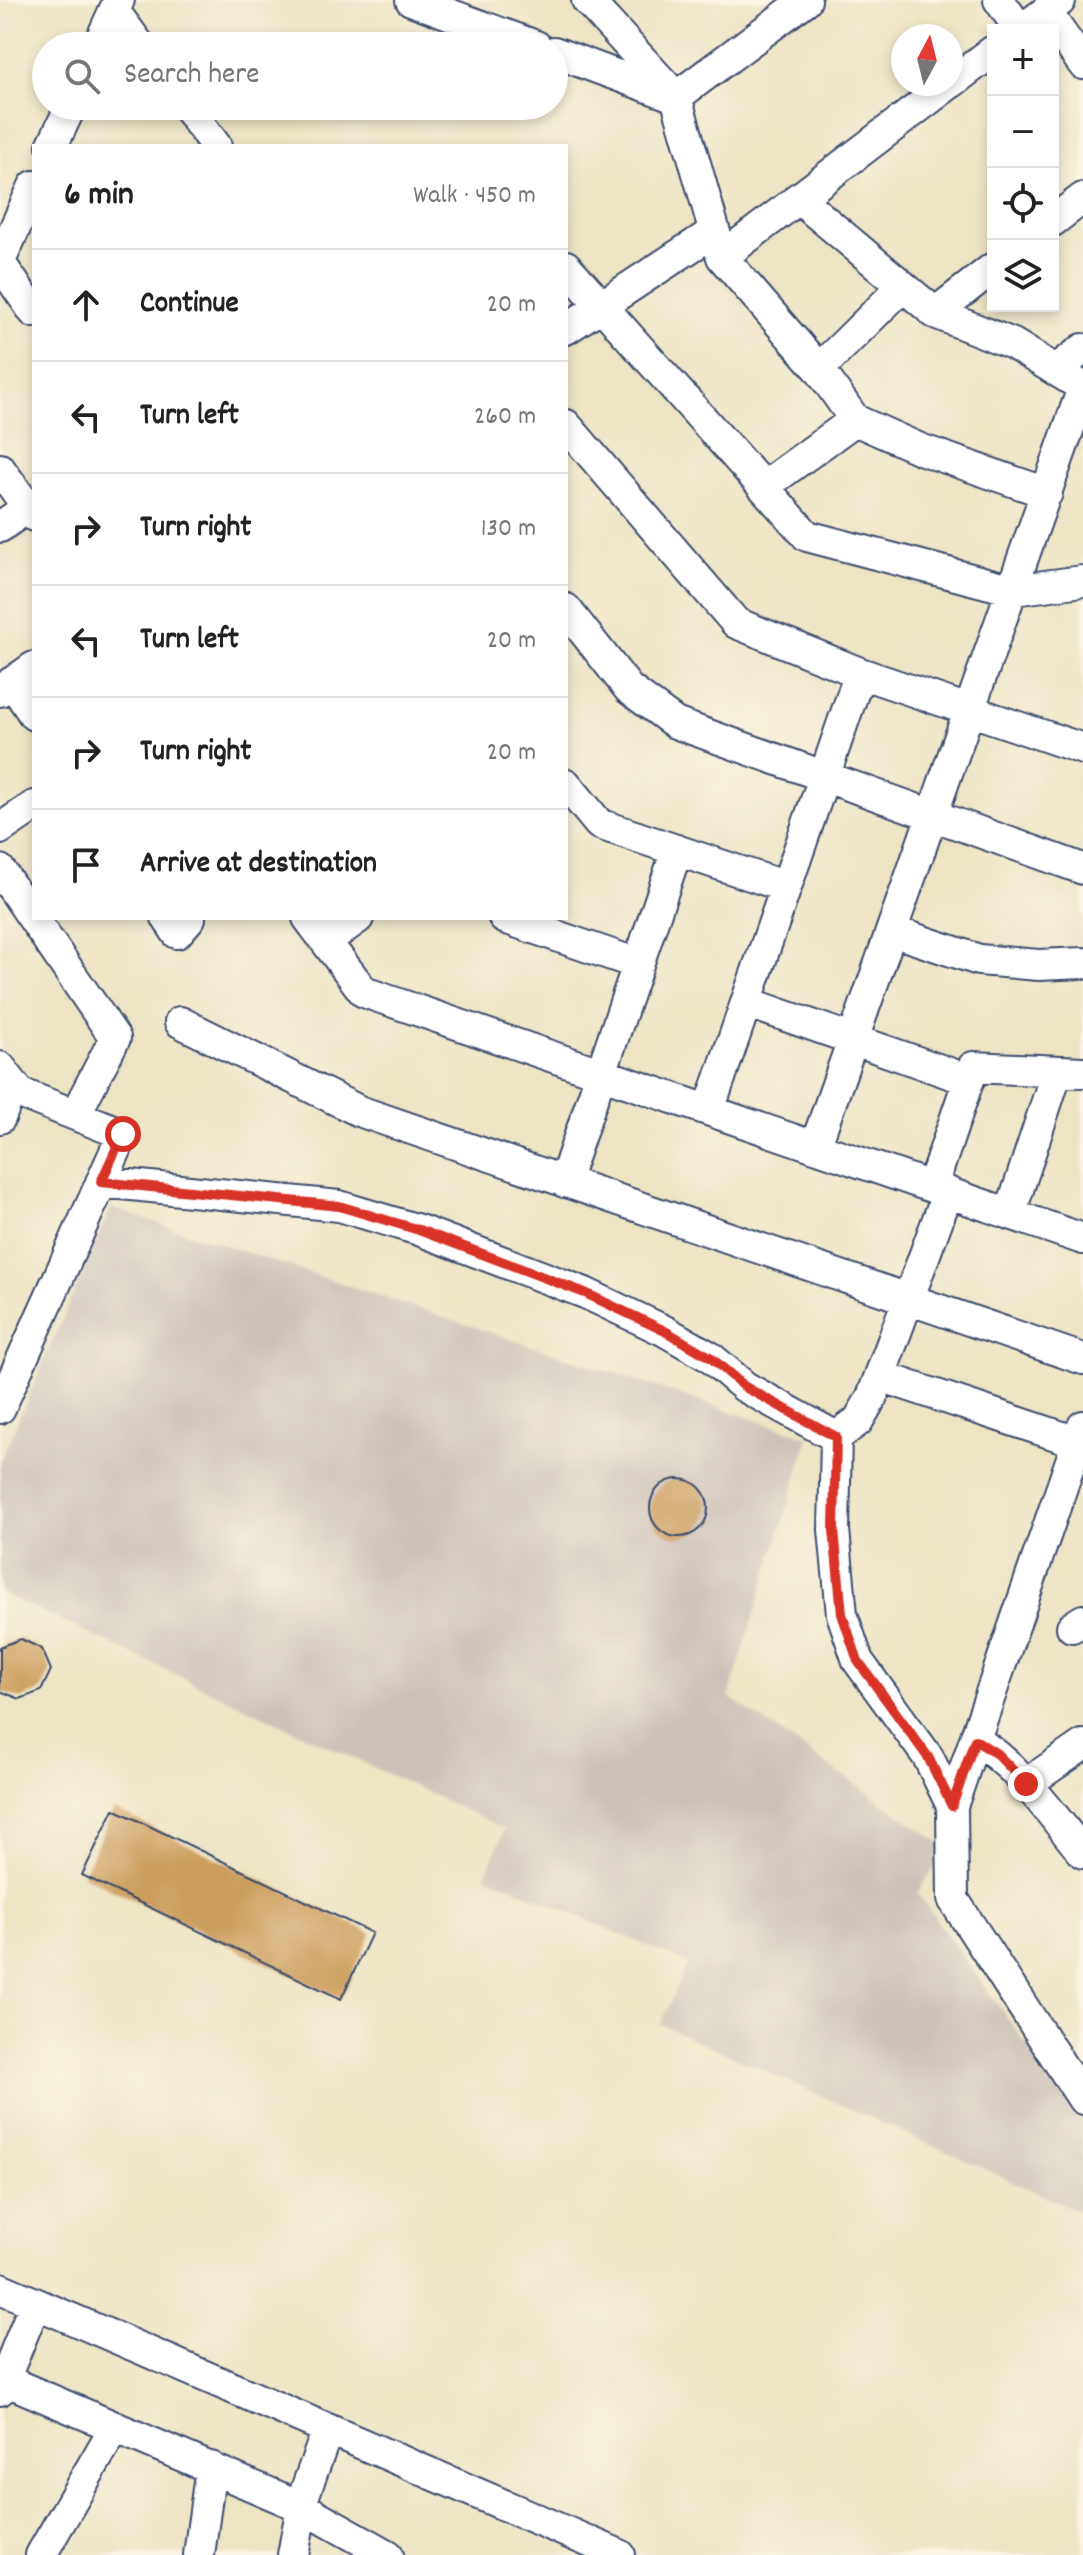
<!DOCTYPE html>
<meta charset="utf-8">
<style>
:root{--surface:#fff;--page:#f6f6f6;--text:#222;--muted:#767676;--line:#e0e0e0}
body{margin:0;font-family:Dekko,sans-serif;background:var(--page);color:var(--text)}
.controls{position:absolute;right:24px;top:24px;display:grid;overflow:hidden;border-radius:0px;box-shadow:0 4px 12px #0003}
.controls button{width:72px;height:72px;display:grid;place-items:center;padding:0;border:0;border-bottom:2px solid var(--line);background:var(--surface);color:var(--text);font:40px sans-serif}
.compass{position:absolute;left:891px;top:24px;width:72px;height:72px;border-radius:50%;background:var(--surface);box-shadow:0 4px 12px #0003;rotate:7deg}
.stop{position:absolute;width:24px;height:24px;margin:-18px;border:6px solid #d93025;border-radius:50%;background:#fff}
.stop.end{background:#d93025;border-color:#fff;box-shadow:0 2px 8px #0008}
.list{margin:0;padding:0;list-style:none}
h2{display:flex;justify-content:space-between;align-items:center;height:104px;margin:0;padding:0 32px;font-size:34px}
h2 small{font-size:26px;font-weight:400;color:var(--muted)}
.list li{display:grid;grid-template-columns:52px 1fr auto;gap:24px;align-items:center;box-sizing:border-box;height:112px;padding:0 32px;border-top:2px solid var(--line)}
.list b{display:block;font-size:30px;white-space:nowrap}
.list em{font-size:26px;font-style:normal;color:var(--muted)}
.icon{flex:none;width:44px;height:44px;fill:none;stroke:currentColor;stroke-width:2;stroke-linecap:round;stroke-linejoin:round}
.map{position:relative;flex:none;width:1083px;height:2555px;overflow:hidden}
.search{position:absolute;background:var(--surface);box-shadow:0 4px 12px #0003;left:32px;top:32px;width:536px;height:88px;display:flex;align-items:center;gap:20px;box-sizing:border-box;padding:0 28px;border-radius:44px;color:var(--muted);font-size:30px}
.panel{position:absolute;background:var(--surface);box-shadow:0 4px 12px #0003;left:32px;top:144px;width:536px;height:776px;border-radius:0px}
.map>svg:first-child{display:block}
</style>
<div class="map">
<svg width="1083" height="2555" viewBox="0 0 1083 2555">
<rect width="100%" height="100%" fill="#fcf5e5"/>
<filter id="ink" filterUnits="userSpaceOnUse"><feTurbulence type="fractalNoise" baseFrequency=".0125" numOctaves="2"/><feDisplacementMap in="SourceGraphic" scale="16" xChannelSelector="R" yChannelSelector="G"/><feConvolveMatrix kernelMatrix="1 2 1 2 8 2 1 2 1" color-interpolation-filters="sRGB"/></filter>
<filter id="wash" filterUnits="userSpaceOnUse"><feTurbulence type="fractalNoise" baseFrequency=".006" numOctaves="4" result="noise"/><feDisplacementMap in="SourceGraphic" scale="32" xChannelSelector="R" yChannelSelector="G"/><feGaussianBlur stdDeviation="1.8" result="paint"/><feColorMatrix in="noise" values="0 0 0 0 0 0 0 0 0 0 0 0 0 0 0 0 0 1.4 0 .05"/><feComposite in="paint" operator="in"/></filter>
<g filter="url(#wash)">
<rect width="100%" height="100%" fill="#ede4c4"/>
<!-- industrial -->
<path fill="#cdc2b9" d="M 111,1208 L 809,1437 L 729,1697 L 948,1848 L 917,1893 L 1083,2123 L 1083,2213 L 660,2024 L 688,1964 L 485,1875 L 505,1829 L 0,1592 L 0,1461 Z"/>
<g id="blocks">
<!-- building -->
<path fill="#cc9d5c" d="M650 1508a29 29 0 1 1 58 0a29 29 0 1 1-58 0Z
M 21,1639 L 42,1649 L 51,1670 L 41,1691 L 20,1699 L 0,1691 L 0,1647 Z
M 114,1809 L 372,1933 L 341,1999 L 82,1875 Z"/>
</g>
</g>
<g filter="url(#ink)">
<use href="#blocks" fill-opacity="0" stroke="#3a4a6d" stroke-width="2"/>
<g fill="none" stroke-linecap="round" stroke-linejoin="round">
<!-- minor casing -->
<g stroke="#3a4a6d" stroke-width="34">
<path id="minor" d="M 411,0 L 536,46
M 587,0 L 676,97 L 722,257 L 819,369 L 855,420 L 920,449 L 1047,493
M 999,0 L 1020,30
M 114,11 L 140,46
M 1046,12 L 1083,64
M 1021,30 L 1060,1
M 98,46 L 119,0
M 554,52 L 670,95
M 951,83 L 993,51
M 676,97 L 806,0
M 186,106 L 216,146
M 52,146 L 71,106
M 798,198 L 935,313 L 1013,344 L 1083,387
M 1053,221 L 1083,198
M 722,257 L 949,84
M 0,261 L 34,186
M 0,263 L 34,312
M 566,266 L 807,536 L 1013,590 L 1083,581
M 935,313 L 993,268
M 566,329 L 712,233
M 819,369 L 903,286
M 1056,370 L 1083,349
M 566,425 L 736,623 L 860,673 L 1083,749
M 0,469 L 34,516
M 763,487 L 855,420
M 0,527 L 34,503
M 566,609 L 629,689 L 675,723 L 1083,869
M 12,682 L 34,715
M 0,691 L 34,667
M 566,784 L 599,824 L 786,887
M 0,829 L 34,806
M 0,870 L 115,1038 L 75,1115
M 167,918 L 177,933 L 190,918
M 308,918 L 364,992 L 1083,1239
M 504,918 L 638,964
M 892,931 L 979,960 L 1039,965 L 1083,963
M 326,941 L 358,918
M 746,1002 L 969,1080
M 180,1022 L 359,1111 L 1083,1359
M 0,1067 L 20,1093 L 123,1134 L 0,1408
M 709,1110 L 860,673
M 0,1118 L 13,1084
M 815,1147 L 1083,388
M 101,1182 L 339,1206 L 419,1230 L 585,1293 L 665,1331 L 710,1357 L 745,1387 L 836,1437
M 564,1182 L 677,850
M 932,1187 L 973,1067 L 1083,1072
M 1010,1214 L 1056,1074
M 880,1376 L 1077,1442
M 1083,1426 L 952,1806 L 953,1899 L 1083,2099
M 836,1437 L 834,1530 L 842,1614 L 858,1661 L 928,1757 L 952,1806
M 836,1437 L 858,1421 L 872,1397 L 948,1192
M 1072,1627 L 1083,1620
M 975,1740 C 1020,1767 1050,1813 1083,1853
M 1026,1784 L 1083,1745
M 0,2288 L 620,2555
M 0,2378 L 302,2507 L 388,2555
M 0,2390 L 35,2304
M 41,2555 L 115,2427
M 199,2555 L 211,2467
M 293,2555 L 304,2495 L 328,2429"/>
</g>
<!-- minor -->
<use href="#minor" stroke="#fff" stroke-width="30"/>
</g>
</g>
<g fill="none" stroke-linecap="round" stroke-linejoin="round" filter="url(#ink)">
<!-- route -->
<path stroke="#d93025" stroke-width="10" d="M 123,1134 L 101,1182 L 339,1206 L 419,1230 L 585,1293 L 665,1331 L 710,1357 L 745,1387 L 836,1437 L 834,1530 L 842,1614 L 858,1661 L 928,1757 L 952,1806 L 975,1740 L 997,1754 L 1026,1784"/>
</g>
</svg>
<div class="controls">
<button>+</button>
<button>−</button>
<button><svg class="icon" aria-label="locate" viewBox="0 0 24 24"><circle cx="12" cy="12" r="6"/><path d="M12 2v4M12 18v4M2 12h4M18 12h4"/></svg></button>
<button><svg class="icon" aria-label="layers" viewBox="0 0 24 24"><path d="M12 4l9 5-9 5-9-5zM3 14l9 5 9-5"/></svg></button>
</div>
<svg class="compass" viewBox="-18 -18 36 36"><path d="M0-13l5 13h-10z" fill="#e53935"/><path d="M0 13l5-13h-10z" fill="#767676"/></svg>
<div class="stop" style="left:123px;top:1134px"></div>
<div class="stop end" style="left:1026px;top:1784px"></div>
<div class="search"><svg class="icon" aria-label="search" viewBox="0 0 24 24"><circle cx="10" cy="10" r="6"/><path d="M15 15l6 6"/></svg>Search here</div>
<section class="panel">
<h2>6 min<small>Walk · 450 m</small></h2>
<ul class="list">
<li><svg class="icon" aria-label="ahead" viewBox="0 0 24 24"><path d="M12 20V5M6 11l6-6 6 6"/></svg><div><b>Continue</b></div><em>20 m</em></li>
<li><svg class="icon" aria-label="left" viewBox="0 0 24 24"><path d="M17 20v-9H6M10 6l-5 5 5 5"/></svg><div><b>Turn left</b></div><em>260 m</em></li>
<li><svg class="icon" aria-label="right" viewBox="0 0 24 24"><path d="M7 20v-9h11M14 6l5 5-5 5"/></svg><div><b>Turn right</b></div><em>130 m</em></li>
<li><svg class="icon" aria-label="left" viewBox="0 0 24 24"><path d="M17 20v-9H6M10 6l-5 5 5 5"/></svg><div><b>Turn left</b></div><em>20 m</em></li>
<li><svg class="icon" aria-label="right" viewBox="0 0 24 24"><path d="M7 20v-9h11M14 6l5 5-5 5"/></svg><div><b>Turn right</b></div><em>20 m</em></li>
<li><svg class="icon" aria-label="arrive" viewBox="0 0 24 24"><path d="M6 21V4h12l-3 4 3 4H6"/></svg><div><b>Arrive at destination</b></div></li>
</ul>
</section>
</div>
